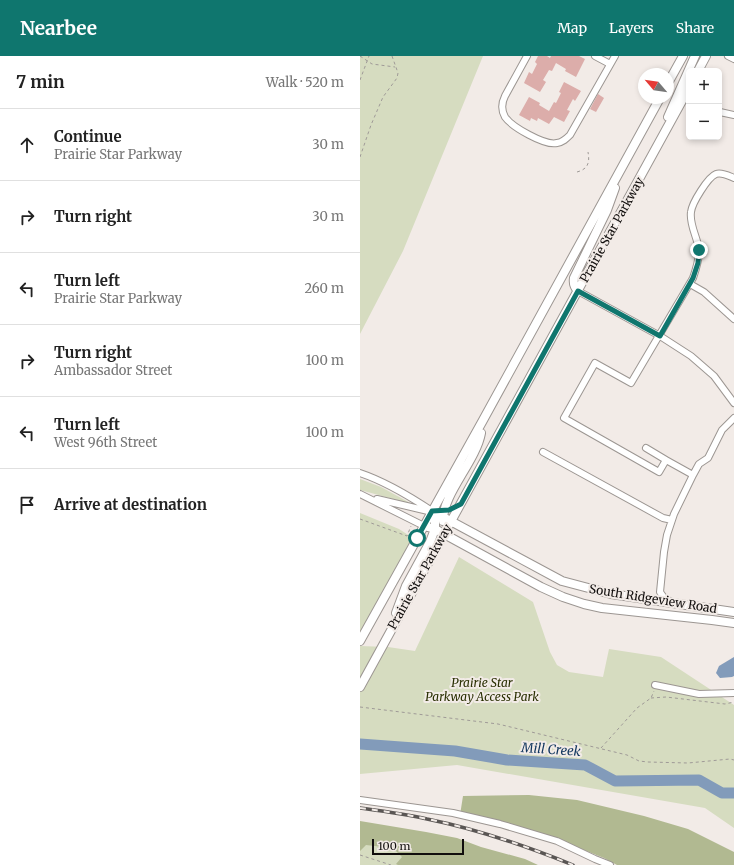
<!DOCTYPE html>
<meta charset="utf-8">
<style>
:root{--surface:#fff;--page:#f2f2f2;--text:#222;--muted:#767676;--line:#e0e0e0;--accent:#0f766e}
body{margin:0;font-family:Merriweather,serif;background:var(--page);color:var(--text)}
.controls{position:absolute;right:12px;top:12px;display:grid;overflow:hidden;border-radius:6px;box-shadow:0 2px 6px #0003}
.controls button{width:36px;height:36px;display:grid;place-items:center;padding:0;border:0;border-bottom:1px solid var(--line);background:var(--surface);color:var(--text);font:20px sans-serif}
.compass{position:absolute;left:278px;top:12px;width:36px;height:36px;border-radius:50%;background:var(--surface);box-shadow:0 2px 6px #0003;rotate:299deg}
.scale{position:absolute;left:12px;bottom:10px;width:92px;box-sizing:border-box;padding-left:4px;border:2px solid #110e0d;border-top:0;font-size:11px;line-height:14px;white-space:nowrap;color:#110e0d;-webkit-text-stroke:3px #f2ebe7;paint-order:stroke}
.stop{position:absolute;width:12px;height:12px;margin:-9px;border:3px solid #0f766e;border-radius:50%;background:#fff}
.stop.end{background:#0f766e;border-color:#fff;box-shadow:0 1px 4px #0008}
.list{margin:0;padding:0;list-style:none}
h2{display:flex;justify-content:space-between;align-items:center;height:52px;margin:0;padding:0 16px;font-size:17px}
h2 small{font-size:13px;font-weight:400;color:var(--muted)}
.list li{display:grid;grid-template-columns:26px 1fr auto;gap:12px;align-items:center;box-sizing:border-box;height:72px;padding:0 16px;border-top:1px solid var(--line)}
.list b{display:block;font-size:15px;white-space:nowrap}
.list p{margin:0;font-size:13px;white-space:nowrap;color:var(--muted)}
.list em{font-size:13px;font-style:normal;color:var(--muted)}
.icon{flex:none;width:22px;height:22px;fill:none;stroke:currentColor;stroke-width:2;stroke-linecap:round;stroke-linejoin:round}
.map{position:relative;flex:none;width:374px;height:809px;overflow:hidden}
header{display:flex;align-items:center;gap:24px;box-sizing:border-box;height:56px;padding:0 20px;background:var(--accent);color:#fff}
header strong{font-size:19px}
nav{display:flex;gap:22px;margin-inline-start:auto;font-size:14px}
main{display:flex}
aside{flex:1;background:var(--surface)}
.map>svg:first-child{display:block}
</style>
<header>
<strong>Nearbee</strong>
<nav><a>Map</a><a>Layers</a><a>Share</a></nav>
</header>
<main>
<aside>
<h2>7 min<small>Walk · 520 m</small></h2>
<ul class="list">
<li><svg class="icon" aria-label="ahead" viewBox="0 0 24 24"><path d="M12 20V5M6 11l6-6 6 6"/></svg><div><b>Continue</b><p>Prairie Star Parkway</p></div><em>30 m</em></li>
<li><svg class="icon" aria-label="right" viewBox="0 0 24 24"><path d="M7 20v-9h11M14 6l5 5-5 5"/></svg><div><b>Turn right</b></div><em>30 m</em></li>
<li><svg class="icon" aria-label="left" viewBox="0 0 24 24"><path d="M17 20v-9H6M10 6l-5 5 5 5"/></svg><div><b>Turn left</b><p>Prairie Star Parkway</p></div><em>260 m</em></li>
<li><svg class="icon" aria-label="right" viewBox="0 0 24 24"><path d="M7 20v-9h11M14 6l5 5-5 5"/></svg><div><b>Turn right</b><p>Ambassador Street</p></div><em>100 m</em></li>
<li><svg class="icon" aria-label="left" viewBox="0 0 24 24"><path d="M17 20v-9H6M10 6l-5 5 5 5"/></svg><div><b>Turn left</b><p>West 96th Street</p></div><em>100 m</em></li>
<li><svg class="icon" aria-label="arrive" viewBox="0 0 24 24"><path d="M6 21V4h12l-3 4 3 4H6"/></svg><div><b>Arrive at destination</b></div></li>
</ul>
</aside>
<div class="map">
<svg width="374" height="809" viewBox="0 0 374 809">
<rect width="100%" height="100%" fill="#f2ebe7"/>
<!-- green -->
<path fill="#d6dcc0" d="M 0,0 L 123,0 L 43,195 L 0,278 Z
M 0,423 L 21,431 L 52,448 L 0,434 Z
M 0,457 L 39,473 L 56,484 L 0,585 Z
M 99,501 L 173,546 L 190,596 L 197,609 L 209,616 L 243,621 L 249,593 L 301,601 L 374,649 L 374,772 L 345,752 L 97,709 L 0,718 L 0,590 L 28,591 L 55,595 Z
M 0,769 L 173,809 L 0,809 Z"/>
<!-- forest -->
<path fill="#b1b991" d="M 169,739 L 217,744 L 284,760 L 328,773 L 374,796 L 374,809 L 257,809 L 244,802 L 191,781 L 100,759 L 103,740 Z
M 0,765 L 66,776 L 97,782 L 121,791 L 165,803 L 178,809 L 38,809 L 36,808 L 42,801 L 33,792 L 6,789 L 0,795 Z"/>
<!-- water -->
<path fill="#829bba" d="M 374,601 L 374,620 L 372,621 L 360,622 L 356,617 L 359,610 Z"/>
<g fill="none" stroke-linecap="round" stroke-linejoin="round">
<!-- river -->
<path stroke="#829bba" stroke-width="11" d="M 0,688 L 95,695 L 147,704 L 225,709 L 255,725 L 339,724 L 362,737 L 374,737"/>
</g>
<!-- building -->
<path fill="#dcadaa" d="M 178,0 L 187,0 L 190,2 L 191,0 L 219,0 L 225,3 L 216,21 L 205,15 L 206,13 L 196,7 L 192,15 L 189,14 L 183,24 L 186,26 L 180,36 L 164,27 L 169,16 L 172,18 L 177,8 L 175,6 Z
M 204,26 L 221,35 L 215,45 L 213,43 L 207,54 L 210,55 L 204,66 L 194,61 L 189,68 L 178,62 L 177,65 L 171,62 L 170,65 L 159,59 L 169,41 L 180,47 L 179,49 L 189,55 L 194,46 L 196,47 L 201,37 L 199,36 Z
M 238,38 L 244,42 L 236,56 L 230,53 Z"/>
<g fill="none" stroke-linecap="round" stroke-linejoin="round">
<!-- minor casing -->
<g stroke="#9c9692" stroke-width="8">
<path id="minor" d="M 167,0 L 145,40 C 142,46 141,54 145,61 C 152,71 185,90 197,87 C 203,86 206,83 210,79 L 255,0
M 235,0 L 250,8
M 368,0 L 374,3
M 360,56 L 374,59
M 330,228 L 344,236 L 374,263
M 218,235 L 300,280 L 331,300 L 354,320 L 374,347
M 286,392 L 306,404
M 183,396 L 303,462 L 312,464
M 0,417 C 24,425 51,441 72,455
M 333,419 L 306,404 L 299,416 L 204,362 L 235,307 L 271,327 L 333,222 C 336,213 339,205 339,195 C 338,182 329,169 331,156 C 332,147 348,121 356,118 C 362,116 369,120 374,122
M 0,438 L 64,470
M 17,443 L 68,455
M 310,545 L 305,543 L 300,536 L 304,496 L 307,479 L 314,458 L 333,419 L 339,408 L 348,402 L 362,374 L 374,362
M 295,629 L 339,638 L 374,637
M 0,744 L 93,757 L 140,768 L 197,785 L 235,803 L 250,809"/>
</g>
<!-- major casing -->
<g stroke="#9c9692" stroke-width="10">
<path id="major" d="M 338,15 L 346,0
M 308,27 L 323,0
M 308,61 L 335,0
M 218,235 C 214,231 213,228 214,222 L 247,154 L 255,132
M 72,455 L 202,525 L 251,538 L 374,556
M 83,465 C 82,439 116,405 121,377
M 64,470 L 75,473 L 181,531 L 203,541 L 224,548 L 242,552 L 352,564 L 374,567
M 36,557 L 46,530 L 70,486 L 75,473 L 75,464 L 72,455
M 0,585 L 122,366 L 300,42
M 0,631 L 329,32"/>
</g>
<!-- path -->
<path stroke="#9f9a97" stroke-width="1" stroke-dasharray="3 3" stroke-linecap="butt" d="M 0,0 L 12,8 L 35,11
M 0,24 L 9,0
M 0,101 L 11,69 L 23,41 L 37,22 L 38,17 L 32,0
M 217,116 C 228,113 230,107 228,96
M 0,463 L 47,480 L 51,470
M 291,642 L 306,641 L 365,648 L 374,646
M 0,651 L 138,668 L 267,699 L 279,705 L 288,706 L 328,707 L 370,703 L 374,704
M 241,692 L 277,652 L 291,642 L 294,635
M 0,799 L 31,809"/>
<!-- minor -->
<use href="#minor" stroke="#fff" stroke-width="6"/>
<!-- major -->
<use href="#major" stroke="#fff" stroke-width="8"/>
<!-- rail casing -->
<g stroke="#5a5654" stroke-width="3.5">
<path id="rail" d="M 0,752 C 22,755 45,758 67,763 C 117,773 166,790 213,809"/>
</g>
<!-- rail -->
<use href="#rail" stroke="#f2ebe7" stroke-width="2" stroke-dasharray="6" stroke-linecap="butt"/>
</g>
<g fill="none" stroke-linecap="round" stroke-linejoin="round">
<!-- route -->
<path stroke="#0f766e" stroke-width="5" d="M 57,482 L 72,455 L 89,454 L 101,448 L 218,235 L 300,280 L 333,222 L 338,207 L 339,194"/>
</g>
<g text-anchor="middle" stroke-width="4" stroke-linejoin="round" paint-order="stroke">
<!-- street labels -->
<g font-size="12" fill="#110e0d" stroke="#f2ebe7">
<text transform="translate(252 174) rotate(-61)" y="4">Prairie Star Parkway</text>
<text transform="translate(60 521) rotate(-61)" y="4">Prairie Star Parkway</text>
<text transform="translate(293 543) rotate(9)" y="4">South Ridgeview Road</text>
</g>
<!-- park labels -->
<g font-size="12" font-style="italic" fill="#282e00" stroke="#f2ebe7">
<text x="122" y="631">Prairie Star<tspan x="122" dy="14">Parkway Access Park</tspan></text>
</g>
<!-- water labels -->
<g font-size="13" font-style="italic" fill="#10355e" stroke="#f2ebe7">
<text transform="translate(191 693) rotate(4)" y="5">Mill Creek</text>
</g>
</g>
</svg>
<div class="controls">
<button>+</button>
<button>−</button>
</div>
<svg class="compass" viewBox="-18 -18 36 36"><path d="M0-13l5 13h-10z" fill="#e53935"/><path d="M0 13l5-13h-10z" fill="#767676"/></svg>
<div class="scale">100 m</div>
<div class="stop" style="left:57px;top:482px"></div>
<div class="stop end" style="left:339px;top:194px"></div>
</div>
</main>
